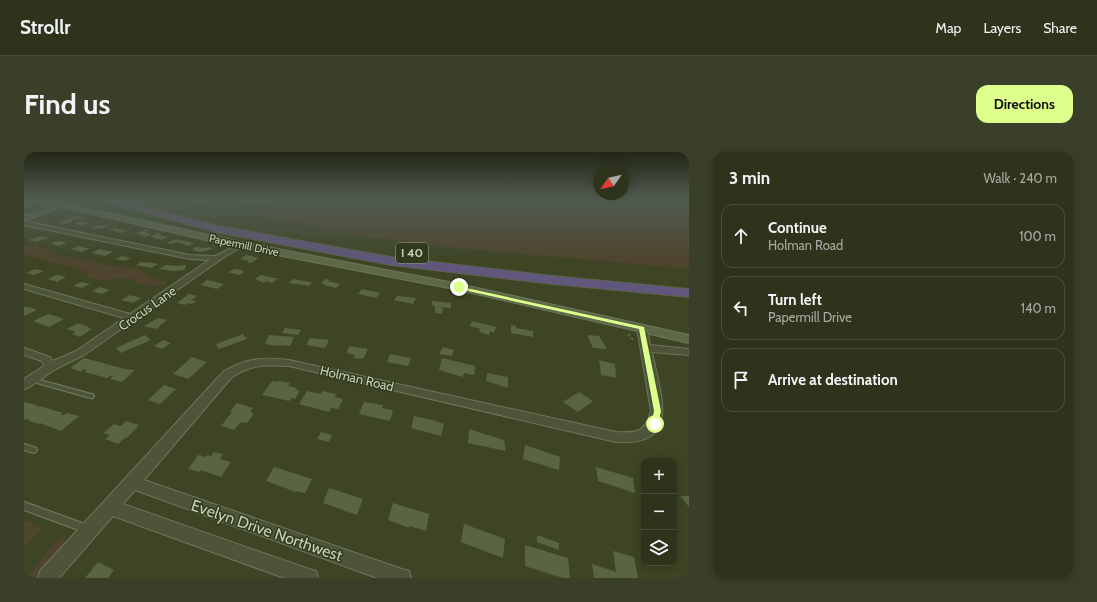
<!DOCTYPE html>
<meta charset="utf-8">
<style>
:root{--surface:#2e341c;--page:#3a3f29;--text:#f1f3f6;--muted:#a7aaa3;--line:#494f3b;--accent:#ddff8b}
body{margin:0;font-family:Cabin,sans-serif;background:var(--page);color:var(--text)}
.controls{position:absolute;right:12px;bottom:12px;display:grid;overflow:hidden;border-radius:8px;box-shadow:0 2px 10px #0003}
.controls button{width:36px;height:36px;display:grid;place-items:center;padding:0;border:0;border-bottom:1px solid var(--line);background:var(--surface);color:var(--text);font:20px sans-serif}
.compass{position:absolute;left:569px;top:12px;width:36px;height:36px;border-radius:50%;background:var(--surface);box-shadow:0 2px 10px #0003;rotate:236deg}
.stop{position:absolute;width:12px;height:12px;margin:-9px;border:3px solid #ddff8b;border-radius:50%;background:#fff}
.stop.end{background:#ddff8b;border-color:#fff;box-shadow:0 1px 4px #0008}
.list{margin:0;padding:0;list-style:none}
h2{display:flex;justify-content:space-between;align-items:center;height:52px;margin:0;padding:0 16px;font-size:17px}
h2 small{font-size:13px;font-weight:400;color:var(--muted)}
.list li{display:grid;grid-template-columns:26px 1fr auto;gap:12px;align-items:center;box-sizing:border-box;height:64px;margin:0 8px 8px;padding:0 8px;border:1px solid var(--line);border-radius:12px}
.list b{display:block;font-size:15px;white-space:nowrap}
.list p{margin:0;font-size:13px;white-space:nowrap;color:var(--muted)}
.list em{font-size:13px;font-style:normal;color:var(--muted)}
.icon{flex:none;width:22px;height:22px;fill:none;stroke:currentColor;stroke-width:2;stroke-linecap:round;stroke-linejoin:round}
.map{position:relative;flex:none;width:665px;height:426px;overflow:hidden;border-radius:12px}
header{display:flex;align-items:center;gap:24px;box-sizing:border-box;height:56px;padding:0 20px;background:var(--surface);border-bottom:1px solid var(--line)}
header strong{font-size:19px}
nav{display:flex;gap:22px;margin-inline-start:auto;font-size:14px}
.intro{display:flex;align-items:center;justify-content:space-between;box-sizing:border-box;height:96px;padding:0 24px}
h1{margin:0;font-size:28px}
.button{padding:10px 18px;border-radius:12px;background:var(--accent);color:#111;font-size:14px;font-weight:700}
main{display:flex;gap:24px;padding:0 24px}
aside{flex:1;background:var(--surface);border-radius:12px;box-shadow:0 2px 10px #0003}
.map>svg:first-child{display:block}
</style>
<header>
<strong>Strollr</strong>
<nav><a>Map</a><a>Layers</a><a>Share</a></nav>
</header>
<div class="intro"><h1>Find us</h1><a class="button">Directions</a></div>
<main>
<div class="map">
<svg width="665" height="426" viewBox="0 0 665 426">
<rect width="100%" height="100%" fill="#3d4525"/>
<!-- green -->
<path fill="#4f442e" d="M 259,48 L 665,48 L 665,117 L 414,94 L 343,85 L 241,64 Z
M 12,93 L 31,103 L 72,109 L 84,114 L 113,116 L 132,127 L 143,130 L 142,134 L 113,132 L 107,126 L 73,128 L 64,125 L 61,119 L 0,103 L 0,94 Z
M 0,368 L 19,376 L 0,395 Z
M 42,382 L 38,398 L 15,426 L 2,426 L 30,391 Z"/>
<!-- building -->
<path fill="#5b6441" d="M 53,64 L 60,65 L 45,69 L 48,70 L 41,72 L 32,71 Z
M 55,70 L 59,70 L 65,71 L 58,74 L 50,71 Z
M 75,73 L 85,75 L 74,77 L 68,76 Z
M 91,76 L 104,79 L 97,81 L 86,78 Z
M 121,78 L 126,78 L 120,80 L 128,82 L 122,85 L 112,81 Z
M 133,81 L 138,82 L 135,83 L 144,85 L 137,88 L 126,85 Z
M 18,84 L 25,86 L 12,90 L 4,88 Z
M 152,87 L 170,91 L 164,94 L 154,90 L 146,92 L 142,91 Z
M 34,89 L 36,89 L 43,91 L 34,94 L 27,91 Z
M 55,94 L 62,96 L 66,96 L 58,100 L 47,97 Z
M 172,95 L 180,96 L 186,95 L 188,97 L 177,100 L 168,98 Z
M 75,97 L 89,100 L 81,104 L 68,101 Z
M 222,103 L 235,106 L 227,111 L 223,110 L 225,109 L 216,107 Z
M 98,104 L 107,106 L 100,109 L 91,107 Z
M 117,110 L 122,111 L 124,110 L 134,112 L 127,116 L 112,113 Z
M 142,113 L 153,114 L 162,113 L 161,118 L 150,119 L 135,117 Z
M 11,117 L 20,119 L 10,123 L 2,121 Z
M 211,117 L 218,118 L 217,118 L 221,120 L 215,123 L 204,120 Z
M 33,123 L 42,125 L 33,130 L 24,127 Z
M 237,123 L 250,126 L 254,126 L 248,131 L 242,129 L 240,131 L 231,127 Z
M 269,127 L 285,130 L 288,130 L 285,134 L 265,131 Z
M 302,127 L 306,128 L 304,129 L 316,132 L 312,136 L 300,133 L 301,132 L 297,131 Z
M 183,128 L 200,132 L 193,137 L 176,133 Z
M 57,130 L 66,132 L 58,136 L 49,134 Z
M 76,135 L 86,138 L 78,142 L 68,139 Z
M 338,137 L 356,141 L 352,146 L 334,142 Z
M 165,142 L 173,144 L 167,148 L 172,149 L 168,152 L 164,151 L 161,153 L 153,151 Z
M 106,143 L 117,146 L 109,151 L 97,148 Z
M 373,144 L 383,145 L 392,146 L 389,152 L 370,148 Z
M 408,149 L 427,151 L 427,156 L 411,155 L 408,153 Z
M 0,155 L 5,155 L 13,158 L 0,164 Z
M 411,155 L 419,156 L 418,162 L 411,161 Z
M 24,162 L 25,162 L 40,167 L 25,175 L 9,169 Z
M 134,166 L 143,168 L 132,177 L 120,174 Z
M 448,169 L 472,175 L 470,181 L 466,179 L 465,183 L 455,180 L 456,177 L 446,174 Z
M 54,171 L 65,175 L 63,176 L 68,177 L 56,185 L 48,182 L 52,180 L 43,177 Z
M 487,173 L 492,174 L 492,176 L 509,179 L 509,185 L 487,181 Z
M 261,176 L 277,178 L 274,183 L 258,181 Z
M 219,182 L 223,187 L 195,197 L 192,192 Z
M 121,183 L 127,188 L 97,201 L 92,196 Z
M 245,183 L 270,185 L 266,194 L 252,193 L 252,194 L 241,192 Z
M 563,183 L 575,184 L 583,197 L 569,196 Z
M 286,186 L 305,188 L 301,196 L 282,193 Z
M 139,188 L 147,191 L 138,197 L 130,194 Z
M 326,194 L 344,197 L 339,207 L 330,206 L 331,203 L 322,201 Z
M 419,195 L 430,198 L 428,204 L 415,202 Z
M 366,202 L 387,206 L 384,214 L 363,210 Z
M 168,205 L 183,210 L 164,227 L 149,222 Z
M 60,206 L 101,217 L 111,218 L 98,230 L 86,227 L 89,224 L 86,224 L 83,226 L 60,220 L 63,218 L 60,217 L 57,220 L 46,216 Z
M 418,206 L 451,214 L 450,223 L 440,221 L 439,225 L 415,218 Z
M 575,208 L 591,212 L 592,226 L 577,223 Z
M 463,221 L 484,225 L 484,236 L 462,229 Z
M 248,229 L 254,230 L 255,229 L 266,231 L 264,234 L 273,236 L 272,238 L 276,239 L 271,247 L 268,246 L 265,249 L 238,243 Z
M 140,233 L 152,237 L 136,252 L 124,248 Z
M 283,239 L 297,242 L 299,239 L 312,242 L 311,245 L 319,247 L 314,257 L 307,256 L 305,260 L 275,252 Z
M 555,240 L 569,249 L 554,260 L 539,250 Z
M 0,250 L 13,253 L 11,254 L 14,255 L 16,254 L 39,261 L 36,263 L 40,263 L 43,261 L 55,264 L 37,279 L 16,271 L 15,272 L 5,269 L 6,268 L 2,267 L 0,268 Z
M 340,250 L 359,253 L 358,256 L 369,258 L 366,269 L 335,262 Z
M 213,251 L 229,256 L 226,260 L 230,261 L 223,271 L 217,270 L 210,278 L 197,274 L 208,260 L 206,259 Z
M 390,264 L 413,269 L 413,270 L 420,272 L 417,284 L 387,276 Z
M 102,269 L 115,273 L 103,286 L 102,285 L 94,292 L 81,287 L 86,283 L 79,281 L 90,272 L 97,274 Z
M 445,277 L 480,288 L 482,299 L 444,291 Z
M 297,280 L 308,283 L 305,290 L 293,287 Z
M 501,293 L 536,305 L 535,318 L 499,307 Z
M 190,300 L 199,302 L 196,307 L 207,310 L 197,325 L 177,318 L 176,320 L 164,317 L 174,303 L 181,305 L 183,303 L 187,304 Z
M 250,315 L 288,327 L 281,341 L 273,339 L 272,340 L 242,329 Z
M 572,315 L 609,326 L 611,341 L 574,329 Z
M 305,336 L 339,347 L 333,363 L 299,351 Z
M 656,344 L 665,344 L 665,355 Z
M 369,351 L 405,362 L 402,379 L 385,374 L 385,376 L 364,368 Z
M 440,372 L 481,387 L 479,406 L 437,390 Z
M 513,383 L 535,391 L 535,398 L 513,390 Z
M 501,393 L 544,406 L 546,426 L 539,426 L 501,414 Z
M 589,399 L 610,405 L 614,426 L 570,426 L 568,412 L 592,420 Z
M 74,410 L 90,418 L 84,426 L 61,426 Z"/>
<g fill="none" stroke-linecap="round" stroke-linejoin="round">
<!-- lane casing -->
<g stroke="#6d755b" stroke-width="2.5">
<path id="lane" d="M 13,48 L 14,50 L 0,54 L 0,52 Z
M 8,226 L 67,242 L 69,242 L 70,244 L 69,246 L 67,246 L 6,229 L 5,228 L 6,227 Z
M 0,292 L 12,296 L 13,298 L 12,300 L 10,301 L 0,298 Z
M 0,350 L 66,374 L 67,377 L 66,380 L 63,381 L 0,358 Z"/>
</g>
<!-- street casing -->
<g stroke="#6d755b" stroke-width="2">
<path id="street" d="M 174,48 L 179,48 L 177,50 Z
M 221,48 L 253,48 L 238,52 Z
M 0,69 L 166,103 L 192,104 L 215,92 L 220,93 L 196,108 L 60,203 L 30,218 L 4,236 L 0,237 L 0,227 L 20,214 L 18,209 L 0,203 L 0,196 L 26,205 L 29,209 L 52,199 L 100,166 L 0,137 L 0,132 L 106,162 L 185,108 L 166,107 L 0,73 Z
M 618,173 L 623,176 L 626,193 L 665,197 L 665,203 L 628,200 C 636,242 659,295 592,290 L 265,214 C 241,213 229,212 208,225 L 120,328 L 378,417 L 385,419 L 387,426 L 353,426 L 111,338 L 99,352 L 285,417 L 292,419 L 294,426 L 260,426 L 89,364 L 35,426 L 14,426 L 16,419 L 200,219 C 223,206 239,205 265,208 L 592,280 C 613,281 621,281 627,259 L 613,176 Z"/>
</g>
<!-- secondary casing -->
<g stroke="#6d755b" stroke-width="2">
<path id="secondary" d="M 2,48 L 20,48 L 38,51 L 217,90 L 435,132 L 665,183 L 665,191 L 435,138 L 217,96 L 38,55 L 0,69 L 0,64 L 29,54 L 5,50 Z"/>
</g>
<!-- highway casing -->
<g stroke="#5a6247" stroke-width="2">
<path id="highway" d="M 80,48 L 95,48 L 194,74 L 367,105 L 529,124 L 665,137 L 665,145 L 529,132 L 367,113 L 193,80 L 81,50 Z"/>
</g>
<!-- path -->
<path stroke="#66614a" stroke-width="2" stroke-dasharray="2.5 2.5" stroke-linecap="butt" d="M 604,182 L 608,187 L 611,187"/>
<!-- lane -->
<use href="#lane" fill="#4d543a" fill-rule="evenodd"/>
<!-- street -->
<use href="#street" fill="#4d543a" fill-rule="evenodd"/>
<!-- secondary -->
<use href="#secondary" fill="#5e6847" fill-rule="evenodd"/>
<!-- highway -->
<use href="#highway" fill="#61567b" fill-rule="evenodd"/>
</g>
<!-- sky -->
<linearGradient id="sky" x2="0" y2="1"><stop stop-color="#222614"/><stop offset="0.44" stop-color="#515c51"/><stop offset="1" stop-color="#515c51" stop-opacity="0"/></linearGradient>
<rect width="665" height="108" fill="url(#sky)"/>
<!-- route -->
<path fill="#ddff8b" d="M 433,134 L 620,175 L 637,259 L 634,274 L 631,275 L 627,272 L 630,259 L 615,177 L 435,137 Z"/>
<g text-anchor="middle" stroke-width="3" stroke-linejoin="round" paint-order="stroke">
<!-- far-street labels -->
<g font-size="11" fill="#c7ceb7" stroke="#323a1e">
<text transform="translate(220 93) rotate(12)" y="4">Papermill Drive</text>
</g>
<!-- shield labels -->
<rect fill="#323a1e" stroke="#9aa289" stroke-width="1" x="372" y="91" width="32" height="20" rx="3"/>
<g font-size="12" font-weight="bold" fill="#c7ceb7">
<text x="388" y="105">I 40</text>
</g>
<!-- street labels -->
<g font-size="13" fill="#c7ceb7" stroke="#323a1e">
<text transform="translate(123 156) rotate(-35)" y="5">Crocus Lane</text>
<text transform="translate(333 226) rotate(13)" y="5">Holman Road</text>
</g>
<!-- near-street labels -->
<g font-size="16" fill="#c7ceb7" stroke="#323a1e">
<text transform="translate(243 378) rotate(19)" y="6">Evelyn Drive Northwest</text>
</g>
</g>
</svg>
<div class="controls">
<button>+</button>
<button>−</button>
<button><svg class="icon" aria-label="layers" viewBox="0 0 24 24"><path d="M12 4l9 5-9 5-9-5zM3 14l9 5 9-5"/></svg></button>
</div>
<svg class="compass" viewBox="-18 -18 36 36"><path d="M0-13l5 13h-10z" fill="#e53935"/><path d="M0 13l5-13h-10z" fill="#a7aaa3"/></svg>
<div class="stop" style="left:631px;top:272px"></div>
<div class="stop end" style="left:435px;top:135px"></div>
</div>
<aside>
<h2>3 min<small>Walk · 240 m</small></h2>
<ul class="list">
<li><svg class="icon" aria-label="ahead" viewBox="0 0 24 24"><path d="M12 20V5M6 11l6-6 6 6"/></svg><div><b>Continue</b><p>Holman Road</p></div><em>100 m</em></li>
<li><svg class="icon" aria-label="left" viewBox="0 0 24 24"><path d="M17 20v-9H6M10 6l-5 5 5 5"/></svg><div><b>Turn left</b><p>Papermill Drive</p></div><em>140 m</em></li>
<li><svg class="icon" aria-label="arrive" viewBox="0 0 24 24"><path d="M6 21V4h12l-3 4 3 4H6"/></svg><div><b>Arrive at destination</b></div></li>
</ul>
</aside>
</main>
